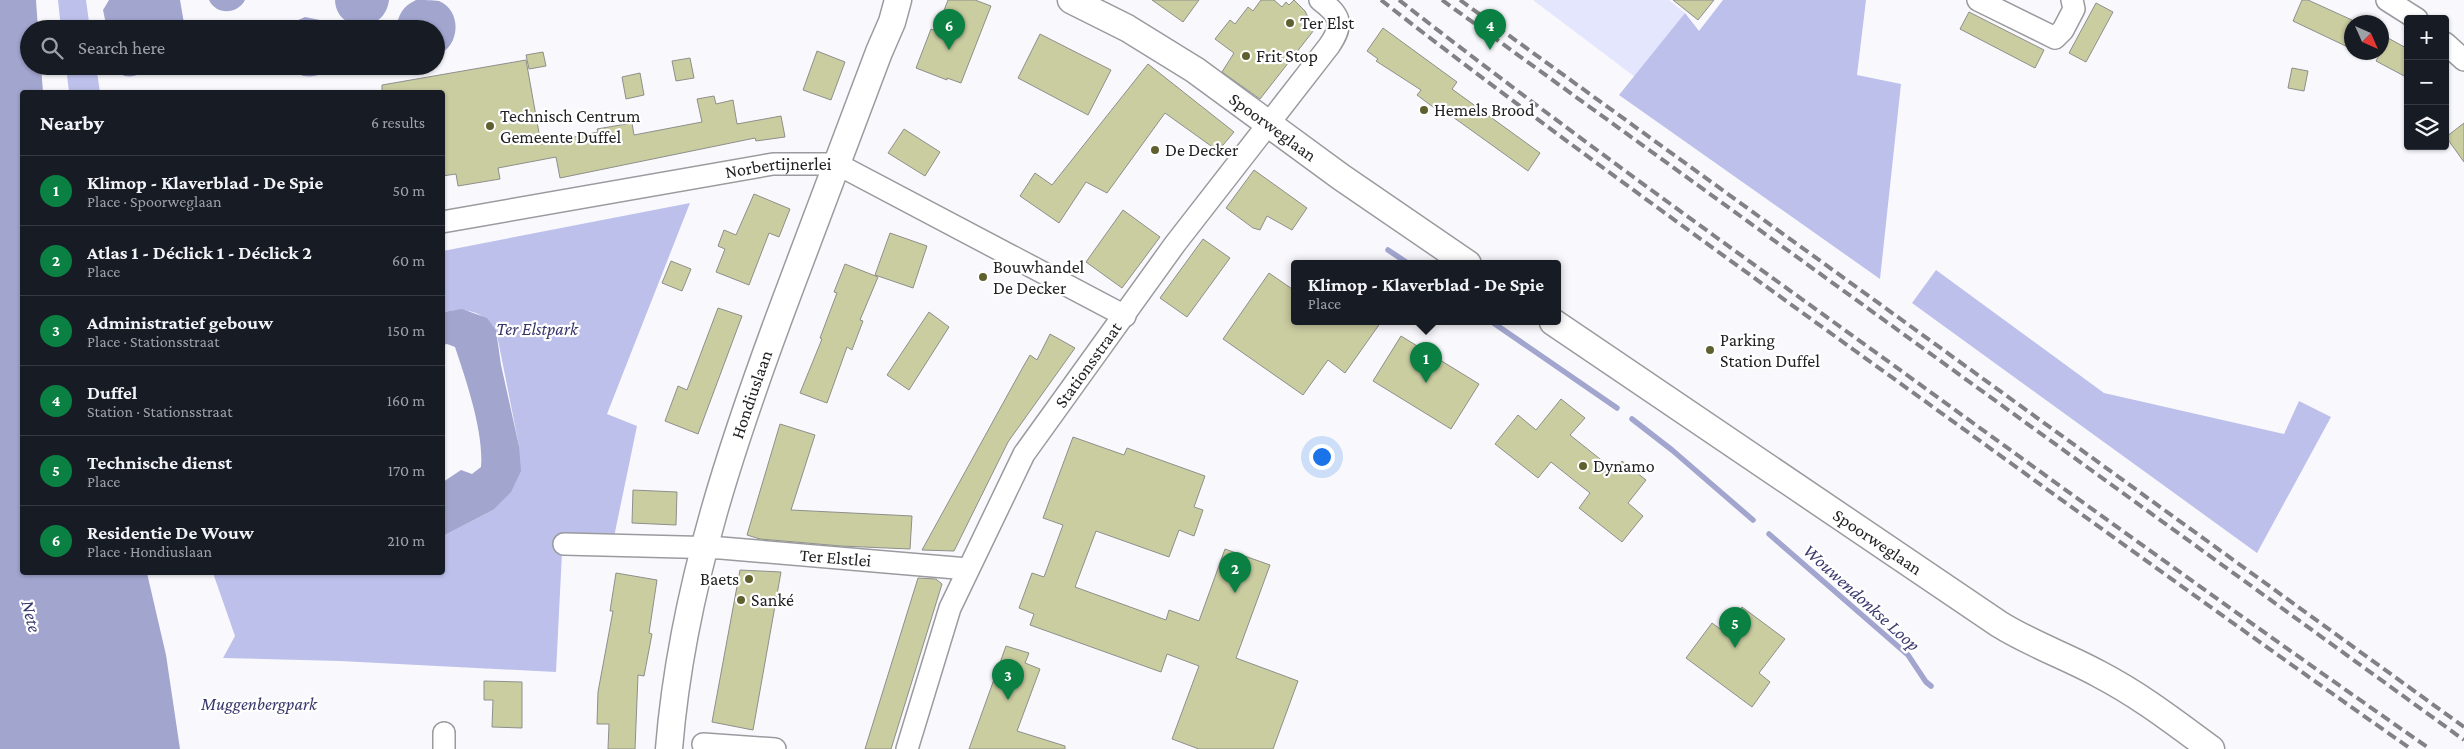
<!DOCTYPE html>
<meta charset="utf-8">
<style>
:root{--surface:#171b24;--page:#20242c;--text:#f1f3f6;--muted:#9ea1a6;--line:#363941;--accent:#0b8043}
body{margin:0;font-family:"Crimson Pro",serif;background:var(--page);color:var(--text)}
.controls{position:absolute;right:15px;top:15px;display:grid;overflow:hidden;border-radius:5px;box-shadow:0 1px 4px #0004}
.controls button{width:45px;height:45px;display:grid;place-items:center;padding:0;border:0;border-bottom:1px solid var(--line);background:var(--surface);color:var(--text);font:25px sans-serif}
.compass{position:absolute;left:2344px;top:15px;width:45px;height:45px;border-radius:50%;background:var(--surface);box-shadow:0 1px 4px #0004;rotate:135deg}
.you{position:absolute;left:1321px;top:456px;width:18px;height:18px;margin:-12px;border:4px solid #fff;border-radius:50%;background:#1a73e8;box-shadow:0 0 0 8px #1a73e833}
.badge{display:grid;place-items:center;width:32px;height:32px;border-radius:50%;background:var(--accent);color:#fff;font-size:16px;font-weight:700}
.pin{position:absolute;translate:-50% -41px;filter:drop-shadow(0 1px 2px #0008)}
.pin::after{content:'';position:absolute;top:26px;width:18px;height:15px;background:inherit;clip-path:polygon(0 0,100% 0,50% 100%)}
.popup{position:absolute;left:1291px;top:260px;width:270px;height:65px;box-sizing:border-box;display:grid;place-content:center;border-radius:5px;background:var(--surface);filter:drop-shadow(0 1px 4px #0005);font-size:16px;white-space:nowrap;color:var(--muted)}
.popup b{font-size:19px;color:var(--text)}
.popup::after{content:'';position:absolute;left:50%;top:100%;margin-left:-10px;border:10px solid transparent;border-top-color:var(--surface)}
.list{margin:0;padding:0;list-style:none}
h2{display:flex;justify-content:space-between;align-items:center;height:65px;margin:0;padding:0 20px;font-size:21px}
h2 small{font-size:16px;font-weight:400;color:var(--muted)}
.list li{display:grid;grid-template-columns:32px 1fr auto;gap:15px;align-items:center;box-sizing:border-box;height:70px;padding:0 20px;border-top:1px solid var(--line)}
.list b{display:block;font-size:19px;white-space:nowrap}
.list p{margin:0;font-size:16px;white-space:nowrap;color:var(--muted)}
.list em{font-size:16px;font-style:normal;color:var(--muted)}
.icon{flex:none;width:28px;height:28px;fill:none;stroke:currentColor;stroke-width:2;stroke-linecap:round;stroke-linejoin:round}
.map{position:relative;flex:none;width:2464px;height:749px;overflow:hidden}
.search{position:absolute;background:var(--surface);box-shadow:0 1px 4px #0004;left:20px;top:20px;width:425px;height:55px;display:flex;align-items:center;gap:12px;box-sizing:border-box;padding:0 18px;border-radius:28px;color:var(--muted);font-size:19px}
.panel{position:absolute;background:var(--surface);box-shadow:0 1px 4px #0004;left:20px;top:90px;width:425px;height:485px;border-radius:5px}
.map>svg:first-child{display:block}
</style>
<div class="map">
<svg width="2464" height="749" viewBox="0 0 2464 749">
<rect width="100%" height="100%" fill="#f9f9fd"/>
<!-- green -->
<path fill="#e4e6fd" d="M 1533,0 L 1669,0 L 1685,13 L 1635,77 Z"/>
<!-- forest -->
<path fill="#bdc0eb" d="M 58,0 L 86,0 L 90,29 L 61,29 Z
M 1723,0 L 1866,0 L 1857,75 L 1901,84 L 1880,279 L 1619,95 L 1685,13 L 1699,31 Z
M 66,66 L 96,66 L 100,92 L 69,92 Z
M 690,203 L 607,414 L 637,426 L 614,537 L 563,533 L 556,672 L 340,661 L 223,658 L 235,636 L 213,573 L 442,572 L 443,536 L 493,510 L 519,446 L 496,330 C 481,310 466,308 443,312 L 443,251 Z
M 1936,270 L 2104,393 L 2284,434 L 2299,401 L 2331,417 L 2257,553 L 1912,303 Z"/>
<!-- water -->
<path fill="#a2a5ce" d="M 0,0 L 36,0 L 38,29 L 29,29 L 29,66 L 41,66 L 43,92 L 22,92 L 22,572 L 147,573 L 166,655 L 180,749 L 0,749 Z
M 109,0 L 180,0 L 185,29 L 107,29 L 103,10 Z
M 209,0 L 245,0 C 237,15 216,15 209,0 Z
M 335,0 L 389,0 C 385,35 336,33 335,0 Z
M 416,0 C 423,0 433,0 439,1 C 463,11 460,48 436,56 L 436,29 L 396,29 C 398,15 403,6 416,0 Z
M 305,17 L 325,21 L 334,29 L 286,29 L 296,21 Z
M 113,66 L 148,66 C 139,79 121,81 113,66 Z
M 287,66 L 333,66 C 318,79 302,81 287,66 Z
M 462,309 L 487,318 L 496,330 L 501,365 L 519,446 L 521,471 L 511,492 L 493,510 L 443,536 L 443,482 L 461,470 L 472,474 L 481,467 C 484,432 466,380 455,347 L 447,344 L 443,345 L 443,312 Z"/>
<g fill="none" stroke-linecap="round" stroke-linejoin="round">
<!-- stream -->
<path stroke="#a2a5ce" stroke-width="5.5" d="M 1388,250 L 1409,264
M 1492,322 L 1617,408
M 1632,419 L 1672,450 L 1753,520
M 1769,534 L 1908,655 L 1926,682 L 1931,686"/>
</g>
<!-- building -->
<path fill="#cacda0" stroke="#8e8f8b" d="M 948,0 L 975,0 L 991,6 L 961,83 L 947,78 L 947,80 L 916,68 L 931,29 L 936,31 Z
M 1152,0 L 1199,0 L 1183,22 Z
M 1261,0 L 1274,0 L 1282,7 L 1286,2 L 1289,5 L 1294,0 L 1305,11 L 1314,30 L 1260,99 L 1222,72 L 1234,53 L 1215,39 L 1230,20 L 1235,24 L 1248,7 L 1253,11 Z
M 1673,0 L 1714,0 L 1698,20 Z
M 2302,0 L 2308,0 L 2352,20 L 2352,49 L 2293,21 Z
M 2096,3 L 2113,12 L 2086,62 L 2069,53 Z
M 1969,12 L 2044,50 L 2035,68 L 1960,29 Z
M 1383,28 L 1457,82 L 1452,89 L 1540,153 L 1528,171 L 1439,107 L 1437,110 L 1417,95 L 1421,90 L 1376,61 L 1378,59 L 1367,51 Z
M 1040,34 L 1111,70 L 1088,115 L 1018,78 Z
M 2388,38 L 2408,49 L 2408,78 L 2376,61 Z
M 817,51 L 845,62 L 831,100 L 803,90 Z
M 543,52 L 546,66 L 529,69 L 526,55 Z
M 690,58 L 694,78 L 676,81 L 672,61 Z
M 526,60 L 541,144 L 598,132 L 597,129 L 632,123 L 634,135 L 702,122 L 697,99 L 714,96 L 716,104 L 733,100 L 737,124 L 781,116 L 785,137 L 756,141 L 755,138 L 560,178 L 556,157 L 498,168 L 500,179 L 458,186 L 456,174 L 442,176 L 442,92 L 382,92 L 382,85 Z
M 1148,64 L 1234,132 L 1218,151 L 1165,113 L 1107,193 L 1086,182 L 1059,223 L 1020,196 L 1035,173 L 1052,185 Z
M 2292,68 L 2308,71 L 2304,91 L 2288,88 Z
M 640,73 L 644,95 L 626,99 L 622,77 Z
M 2464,123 L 2464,162 L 2446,137 Z
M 904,129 L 940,152 L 925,176 L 888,153 Z
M 1254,170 L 1307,208 L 1292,230 L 1267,216 L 1260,230 L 1253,228 L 1226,208 Z
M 754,194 L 790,209 L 779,237 L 769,233 L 749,285 L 716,272 L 725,249 L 718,246 L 724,230 L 736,235 Z
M 1123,210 L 1160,237 L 1122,288 L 1086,262 Z
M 890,233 L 927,246 L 913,288 L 875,275 Z
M 1203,239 L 1230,258 L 1187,317 L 1160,298 Z
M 671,261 L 691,269 L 682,291 L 662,283 Z
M 845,264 L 878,277 L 860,320 L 863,321 L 852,350 L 847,347 L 827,403 L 800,393 L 822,339 L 820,338 L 837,293 L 834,292 Z
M 1269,273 L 1295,291 L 1295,322 L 1381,322 L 1345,373 L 1328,360 L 1303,395 L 1223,339 Z
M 718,308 L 742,316 L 698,434 L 665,421 L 678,386 L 687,390 Z
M 929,312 L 949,327 L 909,390 L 887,375 Z
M 1050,334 L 1075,348 L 1008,442 L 954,551 L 922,550 L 1023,367 L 1030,355 L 1037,360 Z
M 1401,336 L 1479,384 L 1451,429 L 1373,381 Z
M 1561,399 L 1585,418 L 1570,435 L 1615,471 L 1622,461 L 1646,480 L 1628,503 L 1643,516 L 1622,542 L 1579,508 L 1590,493 L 1551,462 L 1538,478 L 1495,444 L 1518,415 L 1536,430 Z
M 780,424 L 815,435 L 791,510 L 912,516 L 910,549 L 841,546 L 760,539 L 747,535 Z
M 1073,437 L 1124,455 L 1127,448 L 1205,476 L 1194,507 L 1203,510 L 1194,536 L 1179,530 L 1169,557 L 1096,531 L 1075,587 L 1166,620 L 1169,610 L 1199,621 L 1225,549 L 1270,565 L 1236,658 L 1298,681 L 1273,749 L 1199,749 L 1172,739 L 1199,666 L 1167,654 L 1161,672 L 1030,625 L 1034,614 L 1019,608 L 1032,573 L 1044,577 L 1063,525 L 1043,518 Z
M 633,490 L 677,492 L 676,525 L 632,523 Z
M 740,570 L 781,572 L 753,730 L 712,722 Z
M 616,573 L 657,580 L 649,633 L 652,634 L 644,676 L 638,675 L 635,749 L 608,749 L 609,724 L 597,724 L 598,692 L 613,611 L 610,611 Z
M 918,578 L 936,579 L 942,584 L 891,749 L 865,749 Z
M 1742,607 L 1785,639 L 1759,673 L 1770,682 L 1752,707 L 1686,658 L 1712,623 L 1723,631 Z
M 1006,646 L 1029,653 L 1025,663 L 1040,669 L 1017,731 L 1065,746 L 1065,749 L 969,749 Z
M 484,681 L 522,682 L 522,728 L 492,727 L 493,700 L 484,700 Z"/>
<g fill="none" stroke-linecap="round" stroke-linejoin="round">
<!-- minor casing -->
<g stroke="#9a9b9e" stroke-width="24">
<g id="minor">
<path d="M 1978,0 L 2055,38 L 2063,30 L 2074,9 L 2072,0"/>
<path d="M 2387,0 L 2417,19"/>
<path d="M 2445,43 L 2464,60"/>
<path id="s1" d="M 442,222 L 773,164 L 837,164 L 1125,316"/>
<path id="s2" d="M 564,544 L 721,548 L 968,569"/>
<path d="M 444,733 L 444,749"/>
<path d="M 703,744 L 775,749"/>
<path id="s3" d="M 907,749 L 950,608 L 1024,454 L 1175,244 L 1329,46 C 1344,24 1341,16 1320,0"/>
</g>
</g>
<!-- tertiary casing -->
<g stroke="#9a9b9e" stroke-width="29">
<g id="tertiary">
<path id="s4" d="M 1071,0 L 1127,28 L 1195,70 L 1341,177 L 1468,264"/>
<path id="s5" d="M 1553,322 L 1999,624 C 2031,644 2066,656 2099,674 C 2141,696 2173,721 2211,749"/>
<path id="s6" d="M 669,749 C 682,587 735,434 792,283 C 821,206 850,129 879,52 L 892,22 L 898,0"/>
</g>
</g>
<!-- minor -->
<use href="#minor" stroke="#fff" stroke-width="21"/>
<!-- tertiary -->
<use href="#tertiary" stroke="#fff" stroke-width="26"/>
<!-- rail -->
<path stroke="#828285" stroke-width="4" stroke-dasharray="10 5" stroke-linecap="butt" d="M 1381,0 C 1536,121 1695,235 1854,350 C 2040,484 2224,618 2411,749
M 1399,0 C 1555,122 1717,238 1878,354 C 2061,487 2245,620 2430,749
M 1442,0 L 2464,740
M 1460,0 L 2464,727"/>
</g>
<!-- markers -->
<g fill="#5f602e" stroke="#fff" stroke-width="2">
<circle cx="1290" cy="23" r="5"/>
<circle cx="1246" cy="56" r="5"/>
<circle cx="1424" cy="110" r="5"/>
<circle cx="490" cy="126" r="5"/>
<circle cx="1155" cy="150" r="5"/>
<circle cx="983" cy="277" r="5"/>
<circle cx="1710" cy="350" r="5"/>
<circle cx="1583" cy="466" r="5"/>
<circle cx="749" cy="579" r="5"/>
<circle cx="741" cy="600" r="5"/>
</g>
<g text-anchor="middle" stroke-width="4.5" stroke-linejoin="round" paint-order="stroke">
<!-- poi labels -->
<g font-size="18" fill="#232325" stroke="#fff" text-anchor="start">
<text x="1300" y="29">Ter Elst</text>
<text x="1256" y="62">Frit Stop</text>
<text x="1434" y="116">Hemels Brood</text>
<text x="500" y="122">Technisch Centrum<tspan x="500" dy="21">Gemeente Duffel</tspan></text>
<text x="1165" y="156">De Decker</text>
<text x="993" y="273">Bouwhandel<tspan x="993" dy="21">De Decker</tspan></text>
<text x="1720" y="346">Parking<tspan x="1720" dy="21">Station Duffel</tspan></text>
<text x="1593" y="472">Dynamo</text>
<text x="739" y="585" text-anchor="end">Baets</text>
<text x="751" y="606">Sanké</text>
</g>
<!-- street labels -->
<g font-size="18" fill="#232325" stroke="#fff">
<text dy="6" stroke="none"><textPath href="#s4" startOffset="239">Spoorweglaan</textPath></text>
<text dy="6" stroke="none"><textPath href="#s1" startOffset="341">Norbertijnerlei</textPath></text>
<text dy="6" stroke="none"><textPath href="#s3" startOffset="428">Stationsstraat</textPath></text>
<text dy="6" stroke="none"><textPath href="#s6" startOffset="365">Hondiuslaan</textPath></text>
<text dy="6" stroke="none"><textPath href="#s5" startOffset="392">Spoorweglaan</textPath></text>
<text dy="6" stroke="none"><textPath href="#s2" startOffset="272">Ter Elstlei</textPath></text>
</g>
<!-- park labels -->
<g font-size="18" font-style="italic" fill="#36366b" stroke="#fff">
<text x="537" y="335">Ter Elstpark</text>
<text x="259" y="710">Muggenbergpark</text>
</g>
<!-- water labels -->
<g font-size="19" font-style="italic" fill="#3b3a70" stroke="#fff">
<text transform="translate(1862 597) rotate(42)" y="7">Wouwendonkse Loop</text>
<text transform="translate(32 616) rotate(76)" y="7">Nete</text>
</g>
</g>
</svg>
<div class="controls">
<button>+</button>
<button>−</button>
<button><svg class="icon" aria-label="layers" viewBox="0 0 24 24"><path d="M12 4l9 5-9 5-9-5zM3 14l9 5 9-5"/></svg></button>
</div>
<svg class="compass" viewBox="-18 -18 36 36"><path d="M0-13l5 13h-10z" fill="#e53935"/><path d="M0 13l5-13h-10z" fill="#9ea1a6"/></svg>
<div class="you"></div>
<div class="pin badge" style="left:1426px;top:383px">1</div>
<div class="popup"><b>Klimop - Klaverblad - De Spie</b>Place</div>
<div class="pin badge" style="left:1235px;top:593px">2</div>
<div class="pin badge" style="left:1008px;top:700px">3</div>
<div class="pin badge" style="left:1490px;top:50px">4</div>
<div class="pin badge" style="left:1735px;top:648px">5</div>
<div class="pin badge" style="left:949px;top:50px">6</div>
<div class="search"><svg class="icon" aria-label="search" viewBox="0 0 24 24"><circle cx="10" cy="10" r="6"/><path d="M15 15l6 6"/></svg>Search here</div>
<section class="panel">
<h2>Nearby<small>6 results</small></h2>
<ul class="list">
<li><span class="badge">1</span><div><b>Klimop - Klaverblad - De Spie</b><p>Place · Spoorweglaan</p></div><em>50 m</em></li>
<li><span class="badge">2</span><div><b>Atlas 1 - Déclick 1 - Déclick 2</b><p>Place</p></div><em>60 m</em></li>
<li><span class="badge">3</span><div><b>Administratief gebouw</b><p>Place · Stationsstraat</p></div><em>150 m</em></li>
<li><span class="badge">4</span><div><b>Duffel</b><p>Station · Stationsstraat</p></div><em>160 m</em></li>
<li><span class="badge">5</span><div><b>Technische dienst</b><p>Place</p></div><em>170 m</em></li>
<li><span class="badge">6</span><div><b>Residentie De Wouw</b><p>Place · Hondiuslaan</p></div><em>210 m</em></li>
</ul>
</section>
</div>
